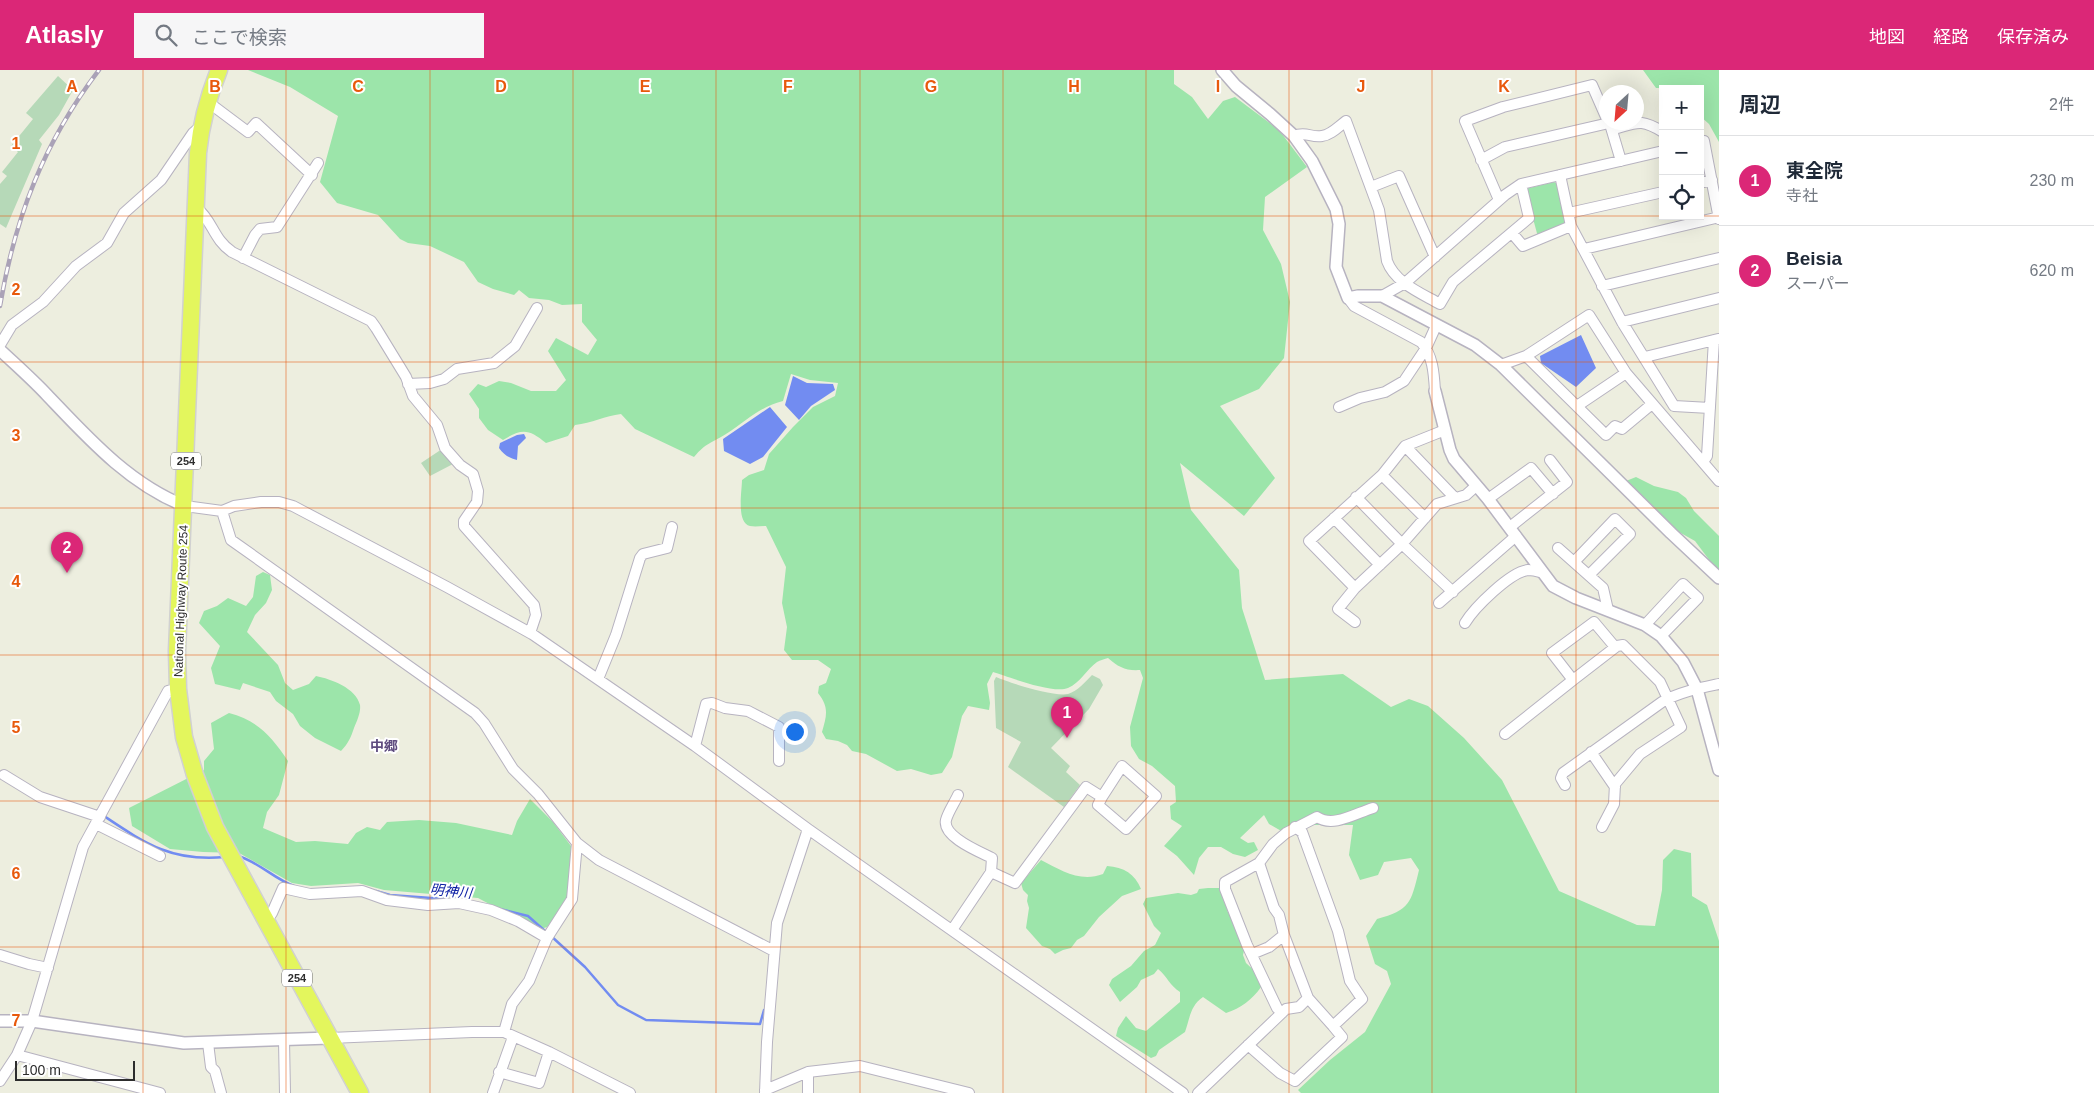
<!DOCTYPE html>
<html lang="ja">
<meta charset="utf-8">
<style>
:root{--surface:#fff;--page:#f6f6f7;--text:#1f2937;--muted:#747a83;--line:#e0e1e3;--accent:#db2777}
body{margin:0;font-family:Helvetica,"Noto Sans JP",sans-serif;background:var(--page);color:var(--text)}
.controls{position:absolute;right:15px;top:15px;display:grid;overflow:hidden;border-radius:0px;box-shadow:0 5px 20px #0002}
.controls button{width:45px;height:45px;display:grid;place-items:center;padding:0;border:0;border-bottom:1px solid var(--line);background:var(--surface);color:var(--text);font:25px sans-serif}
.compass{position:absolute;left:1599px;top:15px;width:45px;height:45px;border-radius:50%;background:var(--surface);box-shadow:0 5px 20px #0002;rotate:206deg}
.scale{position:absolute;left:15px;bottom:12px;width:120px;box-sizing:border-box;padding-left:5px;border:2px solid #2d2d2d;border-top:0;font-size:14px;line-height:18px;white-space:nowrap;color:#2d2d2d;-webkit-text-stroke:4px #fff;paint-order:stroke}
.you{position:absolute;left:794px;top:661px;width:18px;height:18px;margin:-12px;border:4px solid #fff;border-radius:50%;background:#1a73e8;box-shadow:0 0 0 8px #1a73e833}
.badge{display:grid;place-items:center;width:32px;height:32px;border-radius:50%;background:var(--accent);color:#fff;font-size:16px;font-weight:700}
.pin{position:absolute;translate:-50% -41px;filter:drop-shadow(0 1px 2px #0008)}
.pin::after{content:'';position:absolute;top:26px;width:18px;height:15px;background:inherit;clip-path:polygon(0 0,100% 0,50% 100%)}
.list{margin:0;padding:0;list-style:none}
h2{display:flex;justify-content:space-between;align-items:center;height:65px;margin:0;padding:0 20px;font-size:21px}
h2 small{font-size:16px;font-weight:400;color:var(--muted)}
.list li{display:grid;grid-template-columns:32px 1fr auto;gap:15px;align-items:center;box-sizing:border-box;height:90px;padding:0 20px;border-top:1px solid var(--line)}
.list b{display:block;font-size:19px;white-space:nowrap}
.list p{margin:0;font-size:16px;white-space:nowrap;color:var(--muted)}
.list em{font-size:16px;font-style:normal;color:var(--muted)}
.icon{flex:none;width:28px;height:28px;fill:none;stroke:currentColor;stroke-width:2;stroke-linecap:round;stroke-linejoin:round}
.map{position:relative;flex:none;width:1719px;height:1023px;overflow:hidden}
header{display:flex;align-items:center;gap:30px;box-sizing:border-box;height:70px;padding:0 25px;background:var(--accent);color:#fff}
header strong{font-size:24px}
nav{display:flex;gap:28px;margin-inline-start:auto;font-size:18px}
.search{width:350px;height:45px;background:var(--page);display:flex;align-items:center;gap:12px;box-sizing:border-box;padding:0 18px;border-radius:0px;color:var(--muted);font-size:19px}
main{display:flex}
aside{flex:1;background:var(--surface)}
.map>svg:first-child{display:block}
</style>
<header>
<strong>Atlasly</strong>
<div class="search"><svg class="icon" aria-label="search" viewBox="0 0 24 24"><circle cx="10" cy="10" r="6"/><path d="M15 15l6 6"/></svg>ここで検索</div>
<nav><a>地図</a><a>経路</a><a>保存済み</a></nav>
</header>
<main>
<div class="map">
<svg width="1719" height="1023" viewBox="0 0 1719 1023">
<rect width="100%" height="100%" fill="#edeedf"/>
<!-- green -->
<path fill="#9ce5aa" d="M 248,0 L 1174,0 L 1174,14 L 1192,27 L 1208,49 L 1223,31 L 1235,27 L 1279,60 L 1307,97 L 1265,127 L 1263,160 L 1281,194 L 1290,232 L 1284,288 L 1259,319 L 1220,336 L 1275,408 L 1244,446 L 1180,393 L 1191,440 L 1239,500 L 1242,538 L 1265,610 L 1343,604 L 1391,637 L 1409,629 L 1428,636 L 1464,668 L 1502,710 L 1559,821 L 1637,855 L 1655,856 L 1662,820 L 1663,790 L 1674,779 L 1691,783 L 1692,826 L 1707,835 L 1719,871 L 1719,1023 L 1301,1023 L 1298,1020 L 1330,990 L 1365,962 L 1391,914 L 1387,901 L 1375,894 L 1366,866 L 1377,849 C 1410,840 1411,833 1419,800 L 1411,788 L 1384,792 L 1378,805 L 1360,810 L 1349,785 L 1353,755 L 1290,755 L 1283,762 L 1269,754 L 1264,745 L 1240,768 L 1248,773 L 1254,772 L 1258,780 L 1245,787 L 1233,784 L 1221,777 L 1208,777 L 1199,788 L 1194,805 L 1177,786 L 1164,776 L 1182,756 L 1171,749 L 1170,736 L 1176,732 L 1175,716 L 1152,696 L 1139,689 L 1131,676 L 1130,657 L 1143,608 L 1140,600 C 1126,601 1118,597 1108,588 C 1105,589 1100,590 1097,592 C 1087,599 1080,613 1068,618 C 1053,624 1009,607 993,602 L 987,614 L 990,633 L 989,640 L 968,636 L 962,646 L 952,687 L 942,703 L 931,705 L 911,699 L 897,701 L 866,684 L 852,681 L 847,675 L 838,671 L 826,669 L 822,662 C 827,645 829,637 818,623 L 819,616 L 826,613 L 831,599 L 818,590 L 792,590 L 784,580 L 787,557 L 782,533 L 786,497 L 766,456 C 761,456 755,457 750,456 C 736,453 742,421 742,410 L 749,405 L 764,400 L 769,384 L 793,357 L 813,337 L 835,326 L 838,313 L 810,310 L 791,304 L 783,331 C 757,338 747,351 726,364 C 710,374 707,372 694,387 L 635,359 L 621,344 C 605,346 592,353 575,355 L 568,366 L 546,373 C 529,359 522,358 503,370 L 488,360 L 479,348 L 479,339 L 469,324 L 478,314 L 486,317 L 499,311 L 511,313 L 531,321 L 556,321 L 566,310 L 548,281 L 556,268 L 588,285 L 597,270 L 582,252 L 582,234 L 562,235 L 549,230 L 529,228 L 519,220 L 514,225 L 493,219 L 478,212 L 464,192 L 430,176 L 408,173 L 400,169 L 378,145 L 337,133 L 320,112 L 338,46 L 290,17 Z
M 1643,0 L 1719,0 L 1719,72 L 1709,54 L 1700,46 L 1700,19 L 1656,18 Z
M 1554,112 L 1558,114 L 1566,150 L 1562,158 L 1538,167 L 1525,119 Z
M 1636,407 L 1654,416 L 1678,422 L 1686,428 L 1694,441 L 1719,466 L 1719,503 L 1695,471 L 1670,457 L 1626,411 Z
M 263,502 L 270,505 L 272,520 L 266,533 L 255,545 L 247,562 L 278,595 L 285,613 L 293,620 L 309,614 L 316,606 C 331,609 356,618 360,635 C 361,642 357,651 354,658 C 351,667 348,674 341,681 L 315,668 L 300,656 L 293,644 L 276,631 L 270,622 L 243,613 L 240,620 L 215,614 L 211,598 L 220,576 L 199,553 L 204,541 L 217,536 L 228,528 L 246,536 L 253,527 L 256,506 Z
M 229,643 C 257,650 272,667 288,691 L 279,725 L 267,742 L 263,758 L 296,772 L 315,771 L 348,774 L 356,763 L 367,757 L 380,760 L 387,752 L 419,750 L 456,753 L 512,765 L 517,751 L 530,729 L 553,752 L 571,776 L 569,828 L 547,857 L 538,860 L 478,828 L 384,820 L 358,813 L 311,816 L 292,813 L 239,783 L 203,782 L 170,779 L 132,756 L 129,738 L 204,700 L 204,691 L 214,679 L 211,653 Z
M 1041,790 C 1061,800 1080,813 1103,804 L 1107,796 C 1124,797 1135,804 1141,819 L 1122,826 L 1099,847 L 1084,866 L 1077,870 L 1071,878 L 1063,880 L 1055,884 L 1050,879 L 1042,876 L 1026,858 L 1029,838 L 1027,831 L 1028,825 L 1023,820 L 1021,813 Z
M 1208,818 L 1219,818 L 1225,828 L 1227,840 L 1245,877 L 1243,885 L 1246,893 L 1259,905 L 1261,917 C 1252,930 1241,938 1226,943 L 1203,927 C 1190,936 1190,948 1185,962 L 1159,980 L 1156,986 L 1151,988 L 1116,966 L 1118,958 L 1126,946 L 1136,958 L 1146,961 L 1180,932 L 1180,922 C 1170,916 1167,906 1158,899 L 1154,904 L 1141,910 L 1137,917 L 1120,932 L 1109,915 L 1112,909 L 1131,896 L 1144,881 L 1155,875 L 1161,863 L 1154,856 L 1143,834 L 1146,828 L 1178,823 L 1191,825 L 1197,823 L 1199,819 Z"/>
<!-- cemetery -->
<path fill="#b6d9b8" d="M 58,6 L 73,20 L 59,45 L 39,70 L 42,74 L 6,158 L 0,154 L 0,114 L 7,106 L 2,102 L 18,82 L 11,76 L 33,49 L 26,43 Z
M 442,379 L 453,394 L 430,406 L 421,393 Z
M 1092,605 L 1100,609 L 1103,615 L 1089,639 L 1051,678 L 1070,696 L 1066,702 L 1080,715 L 1064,737 L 1008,697 L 1021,672 L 996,658 L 994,611 L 996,607 C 1010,613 1054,627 1068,624 C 1078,621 1085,612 1092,605 Z"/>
<!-- water -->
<path fill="#728cf1" d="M 1581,265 L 1596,298 L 1576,317 L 1541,293 L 1540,286 Z
M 793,306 L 807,313 L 833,314 L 835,320 L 811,336 L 799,350 L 785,335 Z
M 770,337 L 787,357 L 763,387 L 750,394 L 724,381 L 723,369 Z
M 524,364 L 526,368 L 518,376 L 517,390 C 509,388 504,385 499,378 L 500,373 L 517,365 Z"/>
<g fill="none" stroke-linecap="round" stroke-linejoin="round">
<!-- stream -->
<path stroke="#728cf1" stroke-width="2.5" d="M 104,746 C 146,774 172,792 225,787
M 238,786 C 259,792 274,809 294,816
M 376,821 L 390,825 L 445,829
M 500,839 L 528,846 L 545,861
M 551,866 L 585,897 L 618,935 L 646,950 L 760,954 L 764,940"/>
<!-- minor casing -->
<g stroke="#b7b3c0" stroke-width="12">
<path id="minor" d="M 208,32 L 248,62 L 256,53 L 312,105
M 1610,54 L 1621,91
M 1613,59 C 1637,53 1640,48 1663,62
M 1294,66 C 1306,61 1311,68 1322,66 C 1331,65 1339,56 1346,51 L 1379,140 L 1387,191 C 1395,213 1421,223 1440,234 L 1453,212 L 1529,148 L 1521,114
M 1700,71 L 1704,71 L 1719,149
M 1481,90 L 1505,77 L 1609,53
M 1560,105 L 1571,156 L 1622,252 L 1674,336 L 1710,338
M 1700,113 L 1712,110
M 1371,117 L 1399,106 L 1435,187
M 1499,130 L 1465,51 L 1503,37 L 1592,15 L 1606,47
M 196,137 C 213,151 213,169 232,182 L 371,251 L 376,258 L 406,307 L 413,326 L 437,355 L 445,378 L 460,395 L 473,404 L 478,421 L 477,432 L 464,451 L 464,456 L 534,535 L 536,545 L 530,563
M 1569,143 L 1663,122
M 1512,163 L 1523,176 L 1571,156
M 1584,179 L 1719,147
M 243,188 L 255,165 L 260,159 L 277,157 L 318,93
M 1602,216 L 1719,188
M 1382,226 L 1405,213 L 1505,125 L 1521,114 L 1663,81
M 1348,228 L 1354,236 L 1421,272 C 1433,285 1434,304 1435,321
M 1622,252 L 1719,228
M 0,275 L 12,255 L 43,232 L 76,196 L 107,173 L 124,143 L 161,110 L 193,63 L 201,56
M 1526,286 L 1606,365 L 1615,356 L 1622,359 L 1652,334
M 1645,287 L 1718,269
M 1501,295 L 1526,286 L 1589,245 L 1626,303 L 1719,411
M 408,314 L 430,313 L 444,309 L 457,299 L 494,293 L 515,276 L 537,238
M 1577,336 L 1626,303
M 1339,337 L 1360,328 L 1385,322 L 1404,311 L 1426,278 L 1436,256
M 1445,360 L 1405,376 L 1382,405 L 1309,471 L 1355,518 L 1402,474 L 1437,434 L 1466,425 L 1476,416
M 1405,376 L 1455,428
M 1703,392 L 1707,386 L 1714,270
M 1382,405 L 1425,448
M 1356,427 L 1402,474 L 1453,522
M 1488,429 L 1531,398 L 1553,424
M 185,436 L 222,441 L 234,436 L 261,432 L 279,432 L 293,436 L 447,517 L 532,564 L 695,676 L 808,759 L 1183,1023
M 222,441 L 231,470 L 475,643 L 484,653 L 513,699 L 538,724 L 577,773 L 599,790 L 774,881
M 1334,448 L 1380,495
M 1510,457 L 1567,412 L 1550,390
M 1558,478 L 1603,518 L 1608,540
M 1574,492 L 1615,449 L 1630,464 L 1589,505
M 1439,533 L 1516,466
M 1355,552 L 1338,539 L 1355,518
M 1465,553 C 1474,538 1510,502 1528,500 C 1532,500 1537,501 1540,502
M 1645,555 L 1683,514 L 1698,528 L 1661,566
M 598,609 L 616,565 L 640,488 L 643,484 L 667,478 L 672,457
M 1505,664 L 1573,610
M 695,676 L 706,634 L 712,633 L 725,638 L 748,641 L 779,657 L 779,691
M 1591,682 L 1615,717
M 4,705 L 40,727 L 100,747
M 1565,715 L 1561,708 L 1563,703 L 1662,632 C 1679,622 1700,618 1719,614
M 958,725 C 955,732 948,742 946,750 C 942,767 980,782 992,788 L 991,802
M 96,754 L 160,786
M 1602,757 L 1614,734 L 1615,714 L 1640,684 L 1681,657 L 1660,612 L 1623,575 L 1617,576 L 1573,610 L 1552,583 L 1594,552 L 1615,577
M 1259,793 L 1274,838 L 1279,845 L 1284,865 L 1308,928 L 1333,956 L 1362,929 L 1350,911 L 1338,861 L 1302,762 L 1295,757
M 267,850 L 272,843 L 283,818 L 310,824 L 362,821 L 387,830 L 428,835 L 459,833 L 491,840 L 518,851 L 547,868
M 952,860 L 991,802 L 1015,813 L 1086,717 L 1102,727 L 1122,696 L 1156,726 L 1126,759 L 1098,735 L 1102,727
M 1252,884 L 1269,877 L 1284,865
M 0,885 L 29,894 L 48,898
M 1282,943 L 1277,938 L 1247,875 L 1225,819 L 1225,812 L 1259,793 L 1273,774 L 1286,763 L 1317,747 C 1333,758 1356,743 1373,738
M 504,962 L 512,934 L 529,911 L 547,868 L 572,829 L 577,773
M 330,968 L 472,962 L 504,962 L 549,982 L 630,1023
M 284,970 L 285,1023
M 208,973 L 211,997 L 215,1001 L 221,1023
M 1248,975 L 1280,1003 L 1295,1011 L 1342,967 L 1333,956
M 17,985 L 160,1023
M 499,1002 L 539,1013 L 549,982
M 808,1002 L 808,1023
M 0,1011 L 17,985 L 32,951 L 83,777 L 168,621 L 178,619
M 765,1020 L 808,1002 L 860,996 L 969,1023
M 493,1023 L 513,967
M 765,1023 L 767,972 L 777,853 L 808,759
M 1198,1023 L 1286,939 L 1299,937 L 1308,928"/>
</g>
<!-- tertiary casing -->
<g stroke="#b7b3c0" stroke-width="14">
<path id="tertiary" d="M 1222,0 L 1236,16 L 1270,44 L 1294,66 L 1312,91 L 1336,139 L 1339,154 L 1336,197 L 1348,228 L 1358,226 L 1382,226 L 1475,275 L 1501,295 L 1671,463 L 1719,508
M 0,280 C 16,295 32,309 47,325 C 88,368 129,414 185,436
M 1435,321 L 1450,380 L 1454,389 L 1488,429 L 1553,516 L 1576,528 L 1645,555 L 1661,566 L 1683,592 L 1697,619 L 1719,700
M 0,951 L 32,951 L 184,973 L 330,968"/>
</g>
<!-- trunk casing -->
<g stroke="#d1d1d1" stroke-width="19">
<path id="trunk" d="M 219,0 C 208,27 201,54 198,83 L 177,581 L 178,619 L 184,667 L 195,705 L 215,757 L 360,1023"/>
</g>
<!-- minor -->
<use href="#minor" stroke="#fff" stroke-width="10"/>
<!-- tertiary -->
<use href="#tertiary" stroke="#fff" stroke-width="11"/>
<!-- trunk -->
<use href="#trunk" stroke="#e3f65d" stroke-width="16"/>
<!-- rail casing -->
<g stroke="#aaa2b7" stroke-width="4.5">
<path id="rail" d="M 0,236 C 15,147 44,72 99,0"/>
</g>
<!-- rail -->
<use href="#rail" stroke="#fff" stroke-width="2.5" stroke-dasharray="8" stroke-linecap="butt"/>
</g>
<!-- grid -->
<path fill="none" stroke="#e8590c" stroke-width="1" stroke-opacity="0.55" d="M 143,0 L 143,1023M 286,0 L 286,1023M 430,0 L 430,1023M 573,0 L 573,1023M 716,0 L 716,1023M 860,0 L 860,1023M 1003,0 L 1003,1023M 1146,0 L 1146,1023M 1289,0 L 1289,1023M 1432,0 L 1432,1023M 1576,0 L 1576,1023M 0,146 L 1663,146M 1700,146 L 1719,146M 0,292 L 1719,292M 0,438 L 1719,438M 0,585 L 1719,585M 0,731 L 1719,731M 0,877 L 1719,877"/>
<g text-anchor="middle" stroke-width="4" stroke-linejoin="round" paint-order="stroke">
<!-- shield labels -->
<g fill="#fff" stroke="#6c6c6c" stroke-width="1">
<rect x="171" y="382.5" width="30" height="17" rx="4"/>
<rect x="282" y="899.5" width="30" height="17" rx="4"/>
</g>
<g font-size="11" font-weight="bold" fill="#2d2d2d">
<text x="186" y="395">254</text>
<text x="297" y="912">254</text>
</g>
<!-- street labels -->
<g font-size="12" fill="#2d2d2d" stroke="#fff">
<text transform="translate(181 531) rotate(-88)" y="4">National Highway Route 254</text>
</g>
<!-- neighbourhood labels -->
<g font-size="14" font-weight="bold" fill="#5e4c7f" stroke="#fff">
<text x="384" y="681">中郷</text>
</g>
<!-- water labels -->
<g font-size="14" font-style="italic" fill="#0b1ea2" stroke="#fff">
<text transform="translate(451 821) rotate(6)" y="5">明神川</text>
</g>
</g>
<g font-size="16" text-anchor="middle" font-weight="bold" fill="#e8590c" stroke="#fff" stroke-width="4" stroke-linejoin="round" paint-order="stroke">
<text x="72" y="22">A</text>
<text x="215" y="22">B</text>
<text x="358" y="22">C</text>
<text x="501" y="22">D</text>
<text x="645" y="22">E</text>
<text x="788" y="22">F</text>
<text x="931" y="22">G</text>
<text x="1074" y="22">H</text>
<text x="1218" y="22">I</text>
<text x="1361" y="22">J</text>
<text x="1504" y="22">K</text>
<text x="16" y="79">1</text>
<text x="16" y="225">2</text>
<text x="16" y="371">3</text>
<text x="16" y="517">4</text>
<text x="16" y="663">5</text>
<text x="16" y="809">6</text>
<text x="16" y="956">7</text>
</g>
</svg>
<div class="controls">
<button>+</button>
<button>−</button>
<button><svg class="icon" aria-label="locate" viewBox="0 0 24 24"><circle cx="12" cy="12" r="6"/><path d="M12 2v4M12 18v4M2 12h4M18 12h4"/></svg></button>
</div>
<svg class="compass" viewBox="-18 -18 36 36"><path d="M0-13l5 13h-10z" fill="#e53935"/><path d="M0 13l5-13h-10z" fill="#747a83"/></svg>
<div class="scale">100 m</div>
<div class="you"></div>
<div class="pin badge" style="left:1067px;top:668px">1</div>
<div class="pin badge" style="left:67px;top:503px">2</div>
</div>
<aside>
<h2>周辺<small>2件</small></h2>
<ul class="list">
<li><span class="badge">1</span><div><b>東全院</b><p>寺社</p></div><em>230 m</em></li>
<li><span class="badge">2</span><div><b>Beisia</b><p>スーパー</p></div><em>620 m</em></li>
</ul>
</aside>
</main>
